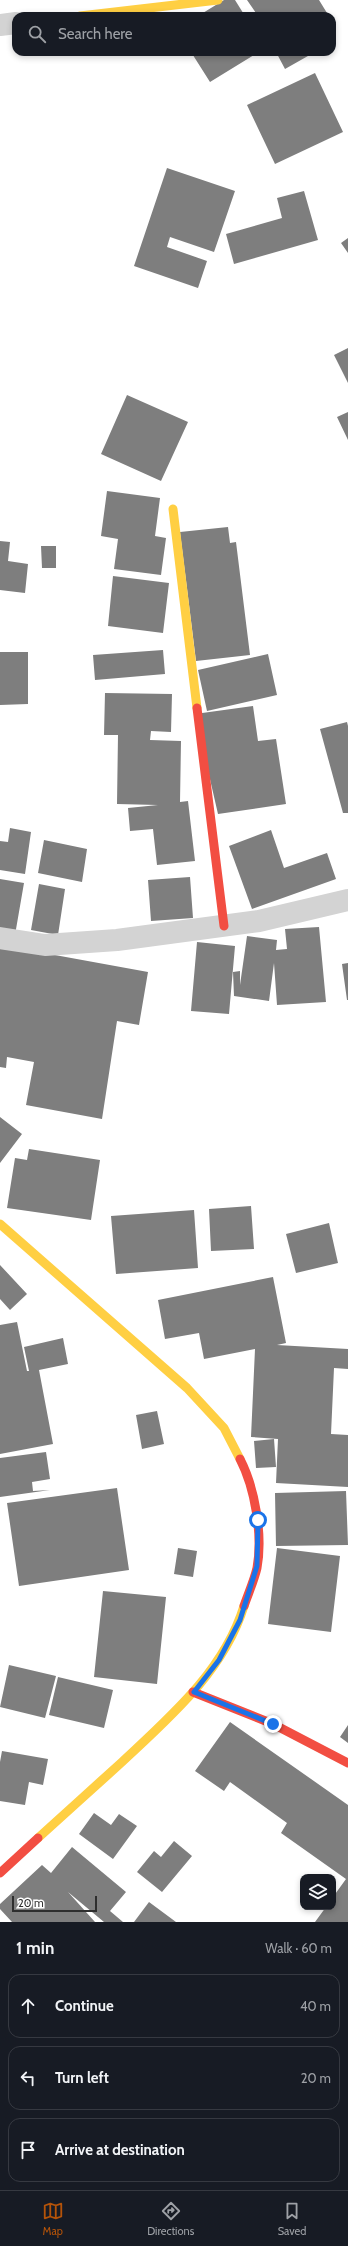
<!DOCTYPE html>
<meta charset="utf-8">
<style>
:root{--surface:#171b24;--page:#20242c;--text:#f1f3f6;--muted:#9ea1a6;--line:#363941;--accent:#b45309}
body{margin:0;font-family:Cabin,sans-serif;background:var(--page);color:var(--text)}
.controls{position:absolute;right:12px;bottom:12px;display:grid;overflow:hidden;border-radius:8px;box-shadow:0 2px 6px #0003}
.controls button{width:36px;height:36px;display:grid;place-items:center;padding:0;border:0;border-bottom:1px solid var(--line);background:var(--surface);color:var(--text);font:20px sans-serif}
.scale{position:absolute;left:12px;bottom:10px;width:85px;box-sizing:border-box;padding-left:4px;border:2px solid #2e2e2e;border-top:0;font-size:11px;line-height:14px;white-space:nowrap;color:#2e2e2e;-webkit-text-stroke:3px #fff;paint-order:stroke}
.stop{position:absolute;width:12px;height:12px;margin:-9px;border:3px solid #1a73e8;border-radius:50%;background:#fff}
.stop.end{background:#1a73e8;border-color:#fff;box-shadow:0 1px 4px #0008}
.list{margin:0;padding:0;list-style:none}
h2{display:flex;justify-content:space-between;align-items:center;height:52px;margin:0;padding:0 16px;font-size:17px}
h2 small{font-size:13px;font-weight:400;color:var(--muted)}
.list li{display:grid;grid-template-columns:26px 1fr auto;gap:12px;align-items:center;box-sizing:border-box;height:64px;margin:0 8px 8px;padding:0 8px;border:1px solid var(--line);border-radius:12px}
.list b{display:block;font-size:15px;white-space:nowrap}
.list em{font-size:13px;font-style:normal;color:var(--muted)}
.icon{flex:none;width:22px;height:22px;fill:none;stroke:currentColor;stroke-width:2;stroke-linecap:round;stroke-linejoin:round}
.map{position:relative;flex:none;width:348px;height:1922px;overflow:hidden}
.search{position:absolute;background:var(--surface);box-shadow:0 2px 6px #0003;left:12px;right:12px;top:12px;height:44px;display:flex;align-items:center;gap:10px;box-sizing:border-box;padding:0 14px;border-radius:12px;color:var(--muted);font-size:15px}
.sheet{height:268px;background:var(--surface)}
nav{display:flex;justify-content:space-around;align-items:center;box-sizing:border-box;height:56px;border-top:1px solid var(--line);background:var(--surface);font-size:11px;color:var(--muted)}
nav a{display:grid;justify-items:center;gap:2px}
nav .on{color:var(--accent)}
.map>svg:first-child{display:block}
</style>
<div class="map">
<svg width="348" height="1922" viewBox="0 0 348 1922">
<rect width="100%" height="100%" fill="#fff"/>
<!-- building -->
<path fill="#7e7e7e" d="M 224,0 L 235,0 L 245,16 L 198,16 Z
M 247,0 L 319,0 L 327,13 L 322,16 L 258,16 Z
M 191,52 L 259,52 L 210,82 Z
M 276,52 L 315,52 L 285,69 Z
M 315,73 L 343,132 L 275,164 L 247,105 Z
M 167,168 L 235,191 L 214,252 L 170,237 L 167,247 L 207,261 L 198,288 L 134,266 Z
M 304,191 L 318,240 L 234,264 L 226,234 L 282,218 L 277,198 Z
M 348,238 L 348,253 L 341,243 Z
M 348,348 L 348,383 L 334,355 Z
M 127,395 L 188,422 L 161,481 L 101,454 Z
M 348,412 L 348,440 L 337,417 Z
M 107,491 L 160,498 L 155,536 L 166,538 L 161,575 L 114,569 L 118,539 L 101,536 Z
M 228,527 L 230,543 L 236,542 L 250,655 L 196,661 L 180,532 Z
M 0,541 L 10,542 L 8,561 L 28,564 L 25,593 L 0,590 Z
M 41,546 L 56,546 L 56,568 L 42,568 Z
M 113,576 L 169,583 L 163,633 L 108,626 Z
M 163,650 L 165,674 L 95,680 L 93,655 Z
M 0,652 L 28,652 L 28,704 L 0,705 Z
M 268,654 L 277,695 L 207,711 L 198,670 Z
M 105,693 L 172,694 L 171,732 L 151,731 L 150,740 L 181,741 L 180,802 L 188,801 L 195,861 L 157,865 L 153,829 L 130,831 L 128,808 L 158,805 L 117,804 L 118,735 L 104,735 Z
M 253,706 L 258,741 L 276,739 L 286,804 L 218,814 L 195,714 Z
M 347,722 L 348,726 L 348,813 L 343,813 L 320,729 Z
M 10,828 L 31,832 L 25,874 L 0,870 L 0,841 L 8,842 Z
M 271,830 L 284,868 L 327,853 L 336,879 L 252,909 L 229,846 Z
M 44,840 L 87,849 L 82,882 L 38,873 Z
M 190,877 L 193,918 L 151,921 L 148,880 Z
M 0,879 L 24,883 L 15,935 L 0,932 Z
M 39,884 L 65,889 L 58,935 L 31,930 Z
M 319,927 L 326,1002 L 277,1005 L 274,963 L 269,1001 L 234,996 L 233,972 L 240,971 L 240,985 L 247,936 L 277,940 L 276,950 L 287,949 L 285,929 Z
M 197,942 L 235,946 L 229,1014 L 191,1011 Z
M 0,945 L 148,972 L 139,1025 L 117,1021 L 102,1119 L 26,1105 L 34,1062 L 7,1057 L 6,1068 L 0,1067 Z
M 348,963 L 348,1000 L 347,1000 L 342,964 Z
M 0,1117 L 22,1134 L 0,1163 Z
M 29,1149 L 100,1160 L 91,1220 L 7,1208 L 15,1158 L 27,1160 Z
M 251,1206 L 254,1249 L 211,1251 L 209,1209 Z
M 194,1210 L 198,1268 L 116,1274 L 111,1216 Z
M 329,1223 L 338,1263 L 296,1273 L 286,1234 Z
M 0,1265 L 27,1294 L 10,1310 L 0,1299 Z
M 273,1277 L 286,1343 L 277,1345 L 348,1349 L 348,1369 L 334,1368 L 331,1434 L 348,1435 L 348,1487 L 276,1483 L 278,1439 L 251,1437 L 255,1349 L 204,1359 L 199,1333 L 165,1339 L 158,1300 Z
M 17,1322 L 27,1371 L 29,1371 L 24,1347 L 63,1338 L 68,1364 L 39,1370 L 53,1444 L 0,1454 L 0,1325 Z
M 157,1411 L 164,1444 L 142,1449 L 136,1415 Z
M 274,1439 L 276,1467 L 256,1468 L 254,1441 Z
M 46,1452 L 50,1479 L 32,1482 L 33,1491 L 50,1490 L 0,1497 L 0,1458 Z
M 117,1488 L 129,1570 L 19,1586 L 7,1503 Z
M 346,1491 L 348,1545 L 276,1546 L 275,1493 Z
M 178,1548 L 197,1551 L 193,1577 L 174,1574 Z
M 277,1548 L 340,1556 L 331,1632 L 268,1624 Z
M 103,1591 L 166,1597 L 157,1684 L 94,1677 Z
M 9,1665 L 56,1676 L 45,1718 L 0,1707 Z
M 58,1677 L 113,1690 L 104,1728 L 49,1715 Z
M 230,1722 L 348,1805 L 348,1922 L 315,1922 L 326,1907 L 333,1907 L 333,1897 L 346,1879 L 281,1833 L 287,1823 L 230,1782 L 224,1791 L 195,1771 Z
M 348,1725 L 348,1743 L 340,1737 Z
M 2,1751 L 48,1759 L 43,1785 L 29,1782 L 25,1805 L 0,1801 L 0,1762 Z
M 94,1813 L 111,1825 L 119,1814 L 137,1826 L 113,1859 L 79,1834 Z
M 174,1841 L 192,1856 L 162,1892 L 137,1872 L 154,1851 L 161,1857 Z
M 72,1847 L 126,1892 L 110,1911 L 123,1922 L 104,1922 L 68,1892 L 95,1922 L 12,1922 L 0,1909 L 0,1904 L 42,1865 L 51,1873 Z
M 149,1902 L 176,1922 L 134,1922 Z"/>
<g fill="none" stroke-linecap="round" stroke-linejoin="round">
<!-- street -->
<path stroke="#d3d3d3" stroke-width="22" d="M 0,25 L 16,23
M 0,938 L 45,945 L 117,940 L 259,921 L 348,900"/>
<!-- slow -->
<path stroke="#ffcf43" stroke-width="9" d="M 80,16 L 218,0
M 173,509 L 197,708
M 0,1224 L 187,1388 L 224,1428 L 240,1459
M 38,1838 C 66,1813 94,1787 122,1762 C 170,1717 224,1671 244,1606"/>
<!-- jam -->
<path stroke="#f24e42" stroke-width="9" d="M 197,708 L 224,926
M 240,1459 C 255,1488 263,1535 257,1568 C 254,1581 248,1594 244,1606
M 193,1692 L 273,1724 L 348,1763
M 0,1873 L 38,1838"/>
</g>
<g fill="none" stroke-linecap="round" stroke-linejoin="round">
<!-- route -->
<path stroke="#1a73e8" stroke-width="5" d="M 258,1520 L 257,1566 L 240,1620 L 219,1660 L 194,1692 L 273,1724"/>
</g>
</svg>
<div class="controls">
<button><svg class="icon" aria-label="layers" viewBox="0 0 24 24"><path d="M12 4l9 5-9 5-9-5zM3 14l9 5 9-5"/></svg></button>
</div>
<div class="scale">20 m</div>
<div class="stop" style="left:258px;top:1520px"></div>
<div class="stop end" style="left:273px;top:1724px"></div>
<div class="search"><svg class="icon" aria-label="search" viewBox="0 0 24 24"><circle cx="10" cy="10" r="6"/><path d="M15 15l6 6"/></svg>Search here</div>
</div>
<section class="sheet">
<h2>1 min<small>Walk · 60 m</small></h2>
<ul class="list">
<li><svg class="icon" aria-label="ahead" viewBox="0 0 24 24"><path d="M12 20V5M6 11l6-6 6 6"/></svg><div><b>Continue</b></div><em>40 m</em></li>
<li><svg class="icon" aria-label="left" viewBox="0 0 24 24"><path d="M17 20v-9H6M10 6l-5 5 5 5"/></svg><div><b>Turn left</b></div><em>20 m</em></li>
<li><svg class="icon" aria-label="arrive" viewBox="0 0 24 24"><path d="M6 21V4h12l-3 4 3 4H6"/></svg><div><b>Arrive at destination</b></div></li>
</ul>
</section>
<nav>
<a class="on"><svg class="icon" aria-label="map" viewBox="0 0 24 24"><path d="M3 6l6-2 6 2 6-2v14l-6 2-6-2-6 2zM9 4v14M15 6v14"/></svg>Map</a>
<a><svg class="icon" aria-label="directions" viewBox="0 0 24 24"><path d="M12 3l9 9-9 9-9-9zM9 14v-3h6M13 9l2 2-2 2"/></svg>Directions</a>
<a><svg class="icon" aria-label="saved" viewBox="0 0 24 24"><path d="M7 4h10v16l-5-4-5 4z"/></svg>Saved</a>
</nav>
